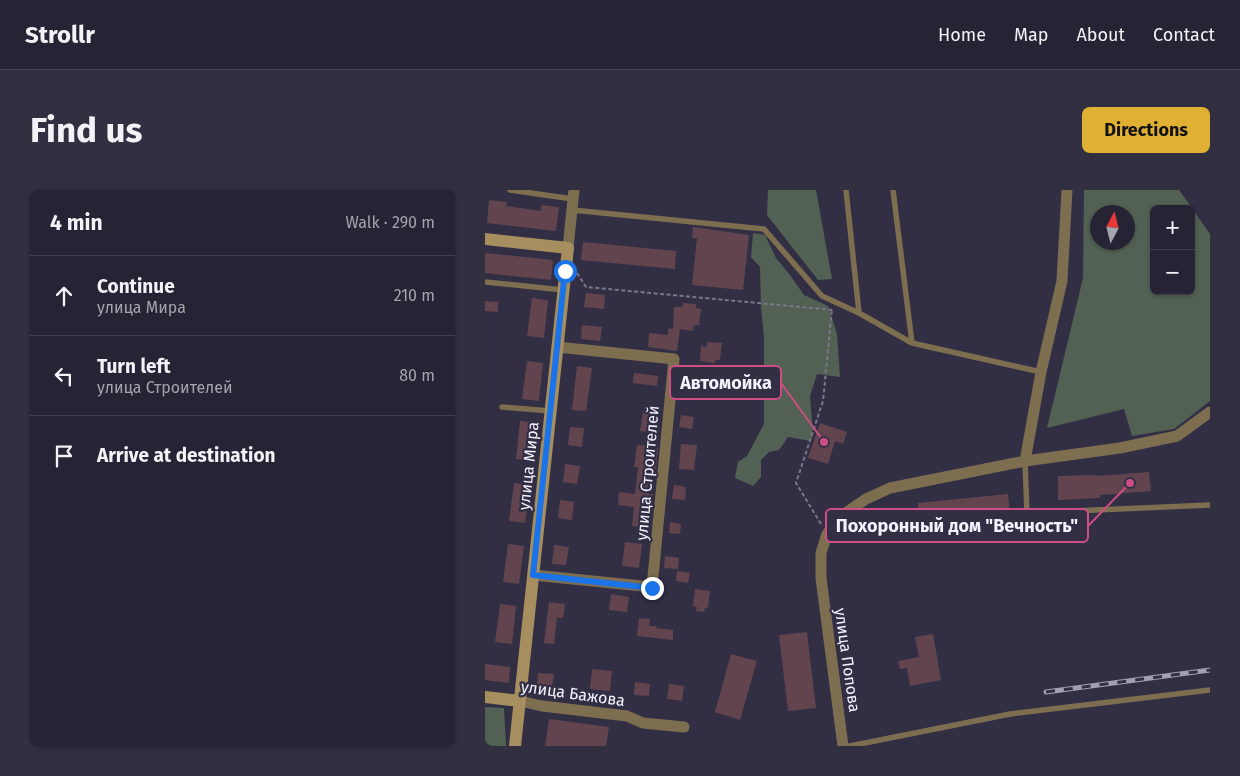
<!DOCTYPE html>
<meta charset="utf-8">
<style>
:root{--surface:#262334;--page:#322f40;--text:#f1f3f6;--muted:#a4a4ac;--line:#42404f;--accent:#e0b034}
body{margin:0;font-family:"Fira Sans",sans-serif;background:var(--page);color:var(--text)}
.controls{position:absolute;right:15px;top:15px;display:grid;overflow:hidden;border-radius:8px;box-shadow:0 1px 4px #0004}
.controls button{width:45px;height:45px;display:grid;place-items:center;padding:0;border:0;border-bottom:1px solid var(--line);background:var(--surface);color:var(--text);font:25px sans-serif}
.compass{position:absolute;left:605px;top:15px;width:45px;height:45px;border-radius:50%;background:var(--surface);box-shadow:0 1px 4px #0004;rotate:7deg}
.stop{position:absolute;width:15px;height:15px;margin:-11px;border:4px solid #1a73e8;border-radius:50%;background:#fff}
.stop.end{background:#1a73e8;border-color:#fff;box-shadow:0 1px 5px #0008}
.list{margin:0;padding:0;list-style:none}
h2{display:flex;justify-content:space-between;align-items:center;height:65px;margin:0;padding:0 20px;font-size:21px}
h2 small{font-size:16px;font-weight:400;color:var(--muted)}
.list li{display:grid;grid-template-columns:32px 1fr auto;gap:15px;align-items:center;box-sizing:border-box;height:80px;padding:0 20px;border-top:1px solid var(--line)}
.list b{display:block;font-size:19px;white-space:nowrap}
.list p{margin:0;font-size:16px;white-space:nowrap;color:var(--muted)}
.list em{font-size:16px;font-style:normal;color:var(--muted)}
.icon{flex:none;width:28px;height:28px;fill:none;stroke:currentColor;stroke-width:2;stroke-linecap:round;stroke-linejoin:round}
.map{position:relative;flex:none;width:725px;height:556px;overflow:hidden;border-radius:8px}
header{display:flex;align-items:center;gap:30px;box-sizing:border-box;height:70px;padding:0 25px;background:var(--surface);border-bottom:1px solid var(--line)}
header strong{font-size:24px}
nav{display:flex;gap:28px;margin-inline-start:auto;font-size:18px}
.intro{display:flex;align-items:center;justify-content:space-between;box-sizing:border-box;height:120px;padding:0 30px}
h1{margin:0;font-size:35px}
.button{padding:12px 22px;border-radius:8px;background:var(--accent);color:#111;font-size:18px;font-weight:700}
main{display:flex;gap:30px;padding:0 30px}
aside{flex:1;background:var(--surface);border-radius:8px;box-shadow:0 1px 4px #0004}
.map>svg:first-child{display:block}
</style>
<header>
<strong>Strollr</strong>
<nav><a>Home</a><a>Map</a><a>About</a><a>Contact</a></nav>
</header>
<div class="intro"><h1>Find us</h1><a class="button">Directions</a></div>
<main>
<aside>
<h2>4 min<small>Walk · 290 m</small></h2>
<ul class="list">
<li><svg class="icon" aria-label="ahead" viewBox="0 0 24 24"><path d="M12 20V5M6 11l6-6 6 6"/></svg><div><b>Continue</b><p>улица Мира</p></div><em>210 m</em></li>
<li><svg class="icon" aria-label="left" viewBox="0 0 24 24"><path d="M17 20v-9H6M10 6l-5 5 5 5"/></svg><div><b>Turn left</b><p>улица Строителей</p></div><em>80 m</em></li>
<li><svg class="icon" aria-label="arrive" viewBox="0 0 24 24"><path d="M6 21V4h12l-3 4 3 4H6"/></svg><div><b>Arrive at destination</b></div></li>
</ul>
</aside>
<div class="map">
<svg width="725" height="556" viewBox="0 0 725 556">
<rect width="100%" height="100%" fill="#322f45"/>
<!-- green -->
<path fill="#526154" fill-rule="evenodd" d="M 283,0 L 331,0 L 347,89 L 333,90 L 282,25 Z
M 599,0 L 694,0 L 725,44 L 725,211 L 689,239 L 647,246 L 639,219 L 562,238 L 598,88 ZM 669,19 L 706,19 L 706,101 L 669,101 ZM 612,22 L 642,22 L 642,52 L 612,52 Z
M 268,43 L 280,45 L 291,68 L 305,85 L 319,105 L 343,116 L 352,144 L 355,187 L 332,184 L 325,206 L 328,244 L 326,251 L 303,247 L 294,260 L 284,262 L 276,270 L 276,287 L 268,296 L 250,288 L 253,272 L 262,266 L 279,234 L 279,148 L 276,116 L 275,77 L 266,67 Z
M 0,517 L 19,518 L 21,556 L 0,556 Z"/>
<!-- building -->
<path fill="#62444f" d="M 4,10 L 22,12 L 21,16 L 56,21 L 56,15 L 74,17 L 71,41 L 2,33 Z
M 208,37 L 264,45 L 258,100 L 207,95 L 212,48 L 207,48 Z
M 98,52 L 191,61 L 190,79 L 96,70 Z
M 0,63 L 68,70 L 66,90 L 0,83 Z
M 101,103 L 120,105 L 119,119 L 99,117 Z
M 47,108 L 63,110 L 59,148 L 42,146 Z
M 0,111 L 13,112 L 13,122 L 0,121 Z
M 198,113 L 211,114 L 211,118 L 216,119 L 214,135 L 209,135 L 208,141 L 195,139 L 192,161 L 163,157 L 164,143 L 183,145 L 183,138 L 188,139 L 189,117 L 197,117 Z
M 97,135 L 117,137 L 115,151 L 96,149 Z
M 222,152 L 237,153 L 235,170 L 230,170 L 230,173 L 215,171 L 216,156 L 222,157 Z
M 42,171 L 58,173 L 54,211 L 37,209 Z
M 92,176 L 107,178 L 101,221 L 87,220 Z
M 149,183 L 173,186 L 172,196 L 148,193 Z
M 158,222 L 169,223 L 167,242 L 155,241 Z
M 196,225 L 209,227 L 207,239 L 194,237 Z
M 35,231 L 52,233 L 47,271 L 31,269 Z
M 335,233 L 362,242 L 358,254 L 350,251 L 343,274 L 323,268 Z
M 85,237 L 99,238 L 97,257 L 83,255 Z
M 196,254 L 212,255 L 209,280 L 194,279 Z
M 152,255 L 173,257 L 171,279 L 166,279 L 163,304 L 168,304 L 165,338 L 147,336 L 149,317 L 133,315 L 134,302 L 150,304 L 153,277 L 149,277 Z
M 80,274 L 95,276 L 92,294 L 78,292 Z
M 664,282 L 666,301 L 615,305 L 615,308 L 573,310 L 573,286 L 612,285 L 612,286 Z
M 29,293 L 45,295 L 40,333 L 24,331 Z
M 189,295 L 201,297 L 200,310 L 187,309 Z
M 523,304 L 525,326 L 392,345 L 391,334 L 433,324 L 433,313 Z
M 75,310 L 89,312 L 87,330 L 73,328 Z
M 185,332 L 196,334 L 195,344 L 184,343 Z
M 140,352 L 157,354 L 154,378 L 137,376 Z
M 23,354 L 39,356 L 34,394 L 18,392 Z
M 69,355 L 84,357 L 81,375 L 67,374 Z
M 180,366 L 194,368 L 193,379 L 179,378 Z
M 192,381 L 205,383 L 203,393 L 191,391 Z
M 210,399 L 225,401 L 223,418 L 220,418 L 219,422 L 211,421 L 212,417 L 208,416 Z
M 126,404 L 144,407 L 142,422 L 124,420 Z
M 64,412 L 80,414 L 78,428 L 72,428 L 69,454 L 59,453 Z
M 15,414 L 31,416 L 27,454 L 10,452 Z
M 154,428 L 165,429 L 164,436 L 172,436 L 171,438 L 188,440 L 188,450 L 152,446 Z
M 322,442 L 331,518 L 303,521 L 294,445 Z
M 448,444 L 456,490 L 425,496 L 422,478 L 415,479 L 413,471 L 434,467 L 430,447 Z
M 246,464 L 272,471 L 255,530 L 230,522 Z
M 0,474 L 25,477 L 24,493 L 0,490 Z
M 107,479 L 127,481 L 125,501 L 105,499 Z
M 53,483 L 69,484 L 67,497 L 52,495 Z
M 150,492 L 165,494 L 164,506 L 149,505 Z
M 184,494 L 199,496 L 197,511 L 182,509 Z
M 64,529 L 124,537 L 121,556 L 60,556 Z"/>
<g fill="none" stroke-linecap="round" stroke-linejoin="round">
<!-- path -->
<path stroke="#797789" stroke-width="2" stroke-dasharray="4 2.5" stroke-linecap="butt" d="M 92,83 L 101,97 L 348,120
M 336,334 L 311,293 L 338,211 L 347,119"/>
<!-- lane -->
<path stroke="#7d6e50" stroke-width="5.5" d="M 25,0 L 88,9
M 361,0 L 374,123
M 408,0 L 427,153
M 87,20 L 279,39 L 337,106 L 374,123 L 427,153 L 556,182
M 0,92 L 78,100
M 17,217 L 66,221
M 540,271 L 542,323 L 725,315
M 365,556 L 525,524 L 725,500"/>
<!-- street -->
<path stroke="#7d6e50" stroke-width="11" d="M 83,58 L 89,0
M 540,271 L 556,182 L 577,91 L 582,0
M 48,385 L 167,397 L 189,169 L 72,157
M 35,511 L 57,516 L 142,526 L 158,533 L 199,537
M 358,556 L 336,388 L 336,363 L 342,344 L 359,324 L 381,309 L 405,298 L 540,271 L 635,258 L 692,246 L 725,222"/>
<!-- secondary -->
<path stroke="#a78e5f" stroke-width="12" d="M 0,49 L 83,58 L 30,556
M 0,507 L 35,511"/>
<!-- rail casing -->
<g stroke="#a2a0b0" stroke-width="5">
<path id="rail" d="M 561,502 L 725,480"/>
</g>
<!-- rail -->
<use href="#rail" stroke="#322f45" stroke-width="3" stroke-dasharray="9" stroke-linecap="butt"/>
</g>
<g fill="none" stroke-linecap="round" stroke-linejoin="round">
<!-- route -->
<path stroke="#1a73e8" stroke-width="6" d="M 80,81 L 48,385 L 167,398"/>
</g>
<g text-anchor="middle" stroke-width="4.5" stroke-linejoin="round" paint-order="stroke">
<!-- street labels -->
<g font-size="16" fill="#f4f2fe" stroke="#322f45">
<text transform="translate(43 276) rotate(-84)" y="6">улица Мира</text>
<text transform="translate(162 283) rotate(-85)" y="6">улица Строителей</text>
<text transform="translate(363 470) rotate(82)" y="6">улица Попова</text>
<text transform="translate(88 503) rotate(8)" y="6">улица Бажова</text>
</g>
</g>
<!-- callouts -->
<path fill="none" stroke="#ce4e84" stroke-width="2" d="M339 252L296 193M645 293L603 336"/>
<g fill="#ce4e84" stroke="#322f45" stroke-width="2">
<circle cx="339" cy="252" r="5"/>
<circle cx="645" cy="293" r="5"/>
</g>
<g fill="#322f45" stroke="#ce4e84" stroke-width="2">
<rect x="185" y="176" width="111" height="33" rx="5"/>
<rect x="341" y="319" width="262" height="33" rx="5"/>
</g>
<g font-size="18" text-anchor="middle" font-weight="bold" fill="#f4f2fe">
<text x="241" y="199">Автомойка</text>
<text x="472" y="342">Похоронный дом "Вечность"</text>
</g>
</svg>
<div class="controls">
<button>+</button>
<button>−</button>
</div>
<svg class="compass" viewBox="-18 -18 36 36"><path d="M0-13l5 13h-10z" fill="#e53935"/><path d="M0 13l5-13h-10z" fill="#a4a4ac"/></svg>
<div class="stop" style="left:80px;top:81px"></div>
<div class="stop end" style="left:167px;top:398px"></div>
</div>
</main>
